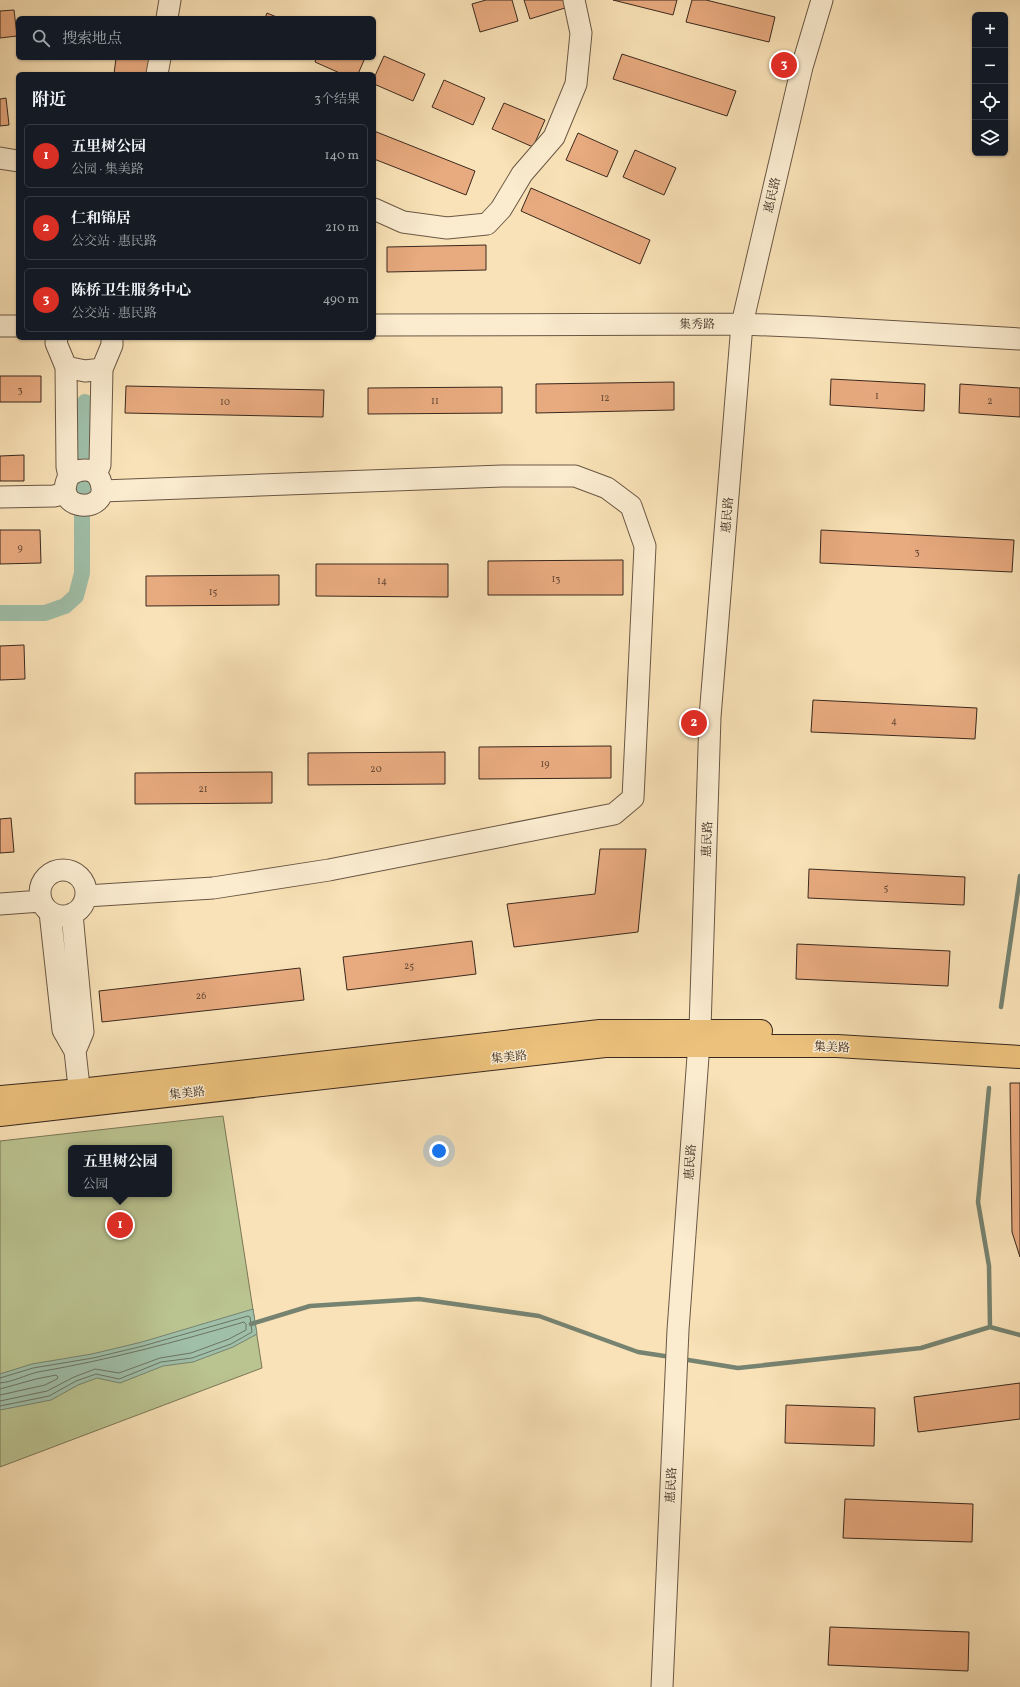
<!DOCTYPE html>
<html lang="zh">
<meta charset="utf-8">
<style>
:root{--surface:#171b24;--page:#242831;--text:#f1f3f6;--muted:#9ea1a6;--line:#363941;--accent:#d93025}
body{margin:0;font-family:Vollkorn,"Noto Serif SC",serif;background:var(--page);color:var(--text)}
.controls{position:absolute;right:12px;top:12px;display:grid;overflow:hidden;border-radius:6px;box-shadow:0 1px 3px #0004}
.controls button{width:36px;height:36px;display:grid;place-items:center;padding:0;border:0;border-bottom:1px solid var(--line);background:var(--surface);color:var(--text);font:20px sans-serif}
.you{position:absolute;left:439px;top:1151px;width:14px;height:14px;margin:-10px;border:3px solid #fff;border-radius:50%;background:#1a73e8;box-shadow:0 0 0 6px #1a73e833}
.badge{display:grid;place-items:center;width:26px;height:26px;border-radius:50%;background:var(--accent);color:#fff;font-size:13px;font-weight:700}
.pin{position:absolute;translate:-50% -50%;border:2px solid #fff;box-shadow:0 1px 4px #0006}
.popup{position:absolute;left:68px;top:1145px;width:104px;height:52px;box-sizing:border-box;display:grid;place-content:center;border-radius:6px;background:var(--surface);filter:drop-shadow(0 1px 3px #0005);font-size:13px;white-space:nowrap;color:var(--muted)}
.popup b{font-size:15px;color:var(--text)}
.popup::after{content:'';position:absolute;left:50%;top:100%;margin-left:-8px;border:8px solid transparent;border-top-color:var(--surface)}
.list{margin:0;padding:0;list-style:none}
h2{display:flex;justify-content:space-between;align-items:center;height:52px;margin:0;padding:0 16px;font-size:17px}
h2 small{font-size:13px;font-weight:400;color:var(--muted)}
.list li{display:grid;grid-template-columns:26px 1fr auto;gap:12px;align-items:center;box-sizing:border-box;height:64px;margin:0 8px 8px;padding:0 8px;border:1px solid var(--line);border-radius:6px}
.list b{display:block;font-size:15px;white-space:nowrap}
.list p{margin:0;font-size:13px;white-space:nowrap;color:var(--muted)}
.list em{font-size:13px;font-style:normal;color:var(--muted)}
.icon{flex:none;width:22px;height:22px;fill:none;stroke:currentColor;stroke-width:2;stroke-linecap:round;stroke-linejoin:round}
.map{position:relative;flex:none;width:1020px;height:1687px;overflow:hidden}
.search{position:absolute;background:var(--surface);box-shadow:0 1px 3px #0004;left:16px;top:16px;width:360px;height:44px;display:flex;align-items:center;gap:10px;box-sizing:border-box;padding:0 14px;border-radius:6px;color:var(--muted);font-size:15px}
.panel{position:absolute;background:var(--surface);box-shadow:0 1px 3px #0004;left:16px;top:72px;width:360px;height:268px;border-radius:6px}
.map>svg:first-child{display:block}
</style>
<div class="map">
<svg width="1020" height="1687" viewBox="0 0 1020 1687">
<rect width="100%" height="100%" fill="#f9e2b7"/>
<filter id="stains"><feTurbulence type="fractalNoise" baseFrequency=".005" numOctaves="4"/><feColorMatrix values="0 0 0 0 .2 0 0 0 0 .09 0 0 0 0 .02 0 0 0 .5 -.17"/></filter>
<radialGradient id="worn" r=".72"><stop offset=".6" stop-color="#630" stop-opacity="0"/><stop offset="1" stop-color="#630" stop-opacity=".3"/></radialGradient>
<!-- green -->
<path fill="#bac491" stroke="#7a7658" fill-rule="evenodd" d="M 223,1116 L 262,1368 L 0,1467 L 0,1141 ZM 71,1148 L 169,1148 L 169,1194 L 71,1194 Z"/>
<!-- water -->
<path fill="#9fbfa9" stroke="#778371" d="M 253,1309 L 257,1334 L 233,1347 L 193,1362 L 163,1366 L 120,1383 L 97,1378 L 78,1385 L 51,1400 L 0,1410 L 0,1374 L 32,1364 L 92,1354 L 142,1342 Z"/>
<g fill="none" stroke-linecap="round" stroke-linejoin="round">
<!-- shore -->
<path stroke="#6c7464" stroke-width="1" d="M 0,1378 L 33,1368 L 93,1358 L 143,1346 L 248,1316 L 250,1317 L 252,1332 L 231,1344 L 192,1358 L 161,1362 L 119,1379 L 96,1374 L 76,1381 L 49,1396 L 0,1406
M 0,1383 C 13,1382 25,1375 38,1372 C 108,1360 176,1342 244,1322 L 246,1324 L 246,1330 L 229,1339 L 191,1353 L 160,1358 L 119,1373 L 95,1369 L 74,1377 L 47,1391 L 0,1401
M 0,1389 L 36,1379 L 56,1375 L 58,1377 L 57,1379 L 45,1385 L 0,1395"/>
<!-- stream -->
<path stroke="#778371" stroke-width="4.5" d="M 1001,1007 L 1020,876
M 989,1088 L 978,1202 L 989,1266 L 990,1327
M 251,1324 L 310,1306 L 419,1299 L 539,1316 L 638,1352 L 671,1357
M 682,1359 L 738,1368 L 921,1348 L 990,1327 L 1020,1335"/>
<!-- canal -->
<path stroke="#9fbfa9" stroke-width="16" d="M 84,461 L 85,402
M 83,497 L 83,478
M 0,613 L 45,613 L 65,606 L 76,596 L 82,573 L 82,515"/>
</g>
<!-- building -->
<path fill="#e8aa7f" stroke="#3a291e" d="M 486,0 L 512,0 L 518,21 L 480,32 L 472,4 Z
M 524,0 L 566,0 L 568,7 L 530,19 Z
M 613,0 L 677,0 L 673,15 Z
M 692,0 L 706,0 L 775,17 L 769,42 L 686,22 Z
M 14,10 L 17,36 L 0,38 L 0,11 Z
M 267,13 L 279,18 L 265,18 Z
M 622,54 L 736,91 L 727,116 L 613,79 Z
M 384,56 L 425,74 L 413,101 L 374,84 L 374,78 Z
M 116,58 L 150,58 L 148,74 L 114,74 Z
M 316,58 L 365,58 L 358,74 L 342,74 L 315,62 Z
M 444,80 L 485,98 L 473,125 L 432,107 Z
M 6,98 L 9,125 L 0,126 L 0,99 Z
M 504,103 L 545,120 L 533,147 L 492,129 Z
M 374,131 L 475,171 L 466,195 L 374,159 Z
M 578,133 L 618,151 L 607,177 L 566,160 Z
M 635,150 L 676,168 L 664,195 L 623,177 Z
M 531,188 L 650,240 L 640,264 L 521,211 Z
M 486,245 L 486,270 L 387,272 L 387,247 Z
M 0,376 L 41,376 L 41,402 L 0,402 Z
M 831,379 L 925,384 L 924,411 L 830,405 Z
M 674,382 L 674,410 L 536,413 L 536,384 Z
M 960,384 L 1020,388 L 1020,417 L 959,413 Z
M 126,386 L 324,390 L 323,417 L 125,413 Z
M 502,387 L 502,413 L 368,414 L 368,388 Z
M 24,455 L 24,481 L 0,481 L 0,456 Z
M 0,530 L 40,530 L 41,563 L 0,564 Z
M 821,530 L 1014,540 L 1012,572 L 820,563 Z
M 623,560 L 623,595 L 488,595 L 488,561 Z
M 316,564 L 448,564 L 448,597 L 316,596 Z
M 279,575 L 279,605 L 146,606 L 146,576 Z
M 24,645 L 25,679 L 0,680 L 0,646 Z
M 813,700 L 977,708 L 975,739 L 811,732 Z
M 611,746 L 611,778 L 479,779 L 479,747 Z
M 445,752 L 445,784 L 308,785 L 308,753 Z
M 272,772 L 272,803 L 135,804 L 135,773 Z
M 11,818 L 14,852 L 0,853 L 0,819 Z
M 600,849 L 646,849 L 638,932 L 514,947 L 507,904 L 595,894 Z
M 809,869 L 965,877 L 964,905 L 808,898 Z
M 472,941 L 476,974 L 347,990 L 343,957 Z
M 797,944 L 950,951 L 948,986 L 796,979 Z
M 300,968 L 304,1000 L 102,1022 L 99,991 Z
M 1010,1083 L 1020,1083 L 1020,1257 L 1012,1232 Z
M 1020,1383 L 1020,1419 L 918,1432 L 914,1397 Z
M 786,1405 L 875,1408 L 874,1446 L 785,1443 Z
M 845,1499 L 973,1504 L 972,1542 L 843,1538 Z
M 830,1627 L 969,1632 L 968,1671 L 828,1665 Z"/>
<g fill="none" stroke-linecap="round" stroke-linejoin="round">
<!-- minor casing -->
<g stroke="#6a5744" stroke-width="23">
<path id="minor" d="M 167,18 L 170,0
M 157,74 L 160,58
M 0,158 L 18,161
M 374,209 L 403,222 L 447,228 L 487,224 L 501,209 L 522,174 L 554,137 L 576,84 L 581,33 L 574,0
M 374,325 L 742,324 L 815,327 L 1020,339
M 0,326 L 18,326
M 57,338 L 56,343 L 66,367 L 85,371 L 102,369 L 112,345 L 112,338
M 66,367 L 67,467 L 69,476 C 50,512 111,515 101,483 C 97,467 80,467 69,476
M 96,474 L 100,465 L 102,369
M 0,497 L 54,496 L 66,493
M40 893a23 23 0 1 1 46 0a23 23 0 1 1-46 0Z
M 86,896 L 213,888 L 329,870 L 614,814 L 633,798 L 645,546 L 631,506 L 607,488 L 575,476 L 502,476 L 102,491
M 0,904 L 41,901
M 50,912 L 63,1030 L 75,1051 L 81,1105
M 72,914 L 83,1032 L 75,1051
M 662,1687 L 678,1330 L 700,1029 L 710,717 L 742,324 L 802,67 L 822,0"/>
</g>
<!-- major casing -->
<g stroke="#3a291e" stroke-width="24">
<path id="major" d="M 0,1097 L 80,1090 L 600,1031 L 761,1031
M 0,1115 L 605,1046 L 837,1046 L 1020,1057"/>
</g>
<!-- minor -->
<use href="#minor" stroke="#fbecd0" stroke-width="21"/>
<!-- major -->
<use href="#major" stroke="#ecc17c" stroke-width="22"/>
</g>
<g text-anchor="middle" stroke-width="3" stroke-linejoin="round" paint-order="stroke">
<!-- number labels -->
<g font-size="10" fill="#664936">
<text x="20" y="393">3</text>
<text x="877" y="399">1</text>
<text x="605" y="401">12</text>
<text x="435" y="404">11</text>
<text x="990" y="404">2</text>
<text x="225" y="405">10</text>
<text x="20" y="551">9</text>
<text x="917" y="555">3</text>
<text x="556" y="582">13</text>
<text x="382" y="584">14</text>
<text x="213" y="595">15</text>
<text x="894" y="724">4</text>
<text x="545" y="767">19</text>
<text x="376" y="772">20</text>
<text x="203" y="792">21</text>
<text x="886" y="891">5</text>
<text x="409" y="969">25</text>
<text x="201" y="999">26</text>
</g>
<!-- street labels -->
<g font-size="12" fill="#3a291e" stroke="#fbecd0">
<text transform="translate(772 195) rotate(-77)" y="4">惠民路</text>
<text x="697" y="328">集秀路</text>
<text transform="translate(727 515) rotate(-85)" y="4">惠民路</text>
<text transform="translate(707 839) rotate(-88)" y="4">惠民路</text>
<text transform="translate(832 1047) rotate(2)" y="4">集美路</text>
<text transform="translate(509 1057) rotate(-6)" y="4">集美路</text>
<text transform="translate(187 1093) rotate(-6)" y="4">集美路</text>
<text transform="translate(690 1162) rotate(-86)" y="4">惠民路</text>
<text transform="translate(671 1485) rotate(-87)" y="4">惠民路</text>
</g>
</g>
<rect width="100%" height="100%" filter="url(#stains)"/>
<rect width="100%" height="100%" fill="url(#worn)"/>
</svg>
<div class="controls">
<button>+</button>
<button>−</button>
<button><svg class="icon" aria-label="locate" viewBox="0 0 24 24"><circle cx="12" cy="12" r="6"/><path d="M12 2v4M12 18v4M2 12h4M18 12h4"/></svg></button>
<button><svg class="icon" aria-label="layers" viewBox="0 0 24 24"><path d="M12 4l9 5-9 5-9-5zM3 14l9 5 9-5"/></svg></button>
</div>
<div class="you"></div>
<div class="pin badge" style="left:120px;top:1225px">1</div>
<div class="popup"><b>五里树公园</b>公园</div>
<div class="pin badge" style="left:694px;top:723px">2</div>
<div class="pin badge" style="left:784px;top:65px">3</div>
<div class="search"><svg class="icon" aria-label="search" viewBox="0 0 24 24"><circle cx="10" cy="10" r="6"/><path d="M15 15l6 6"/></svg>搜索地点</div>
<section class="panel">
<h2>附近<small>3个结果</small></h2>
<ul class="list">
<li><span class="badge">1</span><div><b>五里树公园</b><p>公园 · 集美路</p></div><em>140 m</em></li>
<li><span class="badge">2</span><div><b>仁和锦居</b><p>公交站 · 惠民路</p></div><em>210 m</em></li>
<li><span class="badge">3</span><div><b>陈桥卫生服务中心</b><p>公交站 · 惠民路</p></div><em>490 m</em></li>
</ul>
</section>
</div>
